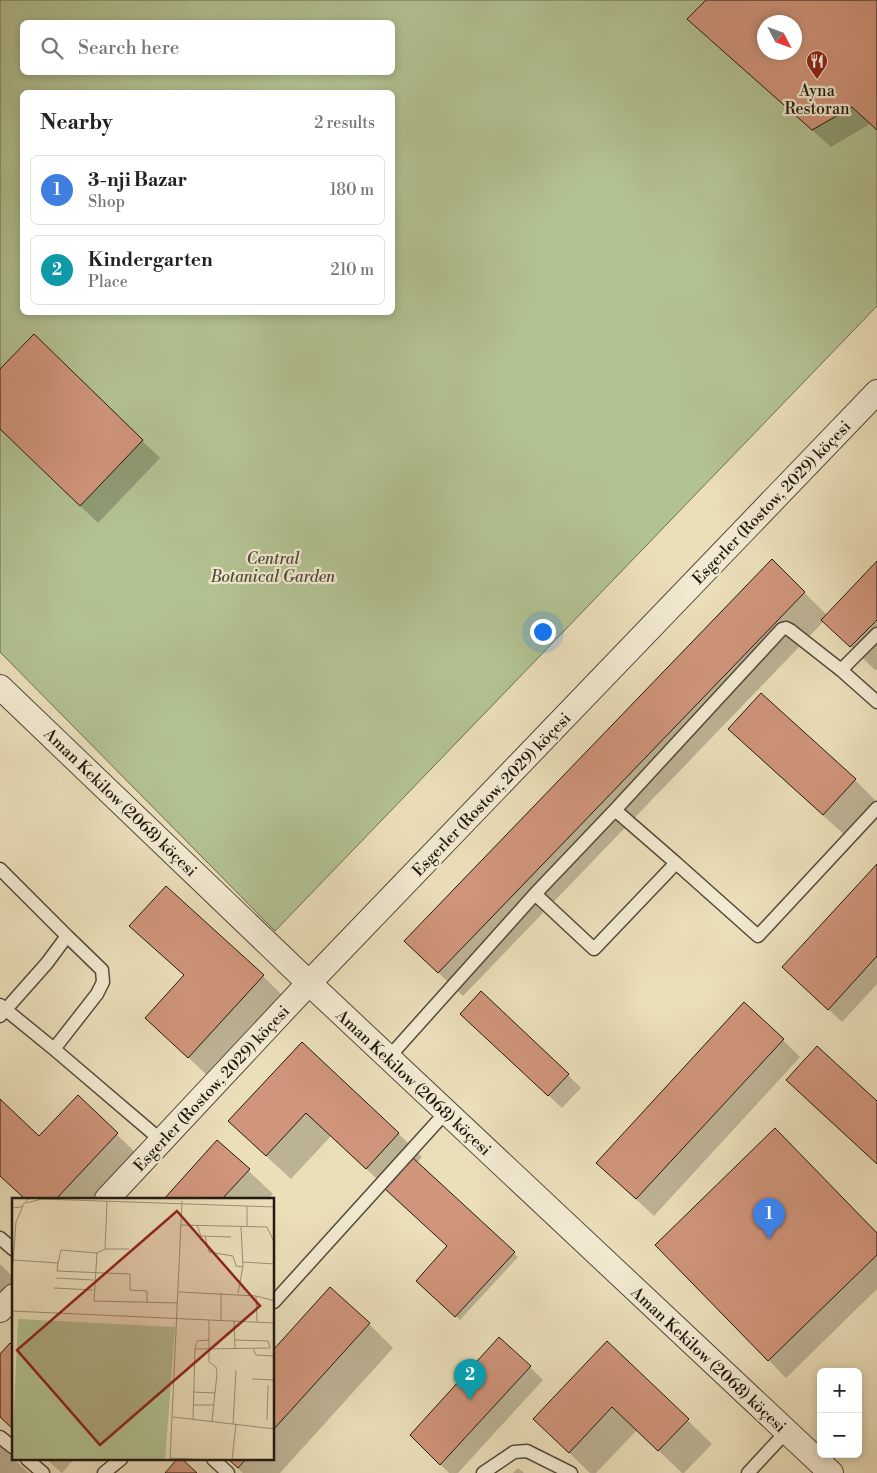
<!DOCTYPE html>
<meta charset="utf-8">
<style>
:root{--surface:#fff;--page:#f2f2f2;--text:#222;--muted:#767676;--line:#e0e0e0;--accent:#8f2418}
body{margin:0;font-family:"Libre Bodoni",serif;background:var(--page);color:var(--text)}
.controls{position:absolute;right:15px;bottom:15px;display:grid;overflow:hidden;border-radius:8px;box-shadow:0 2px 8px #0003}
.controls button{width:45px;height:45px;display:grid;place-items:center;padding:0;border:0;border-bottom:1px solid var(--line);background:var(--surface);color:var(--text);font:25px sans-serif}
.compass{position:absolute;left:757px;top:15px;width:45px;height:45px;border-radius:50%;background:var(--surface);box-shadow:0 2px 8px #0003;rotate:131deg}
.you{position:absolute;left:542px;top:631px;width:18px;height:18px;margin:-12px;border:4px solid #fff;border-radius:50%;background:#1a73e8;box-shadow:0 0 0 8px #1a73e833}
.badge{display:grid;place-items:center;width:32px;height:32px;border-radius:50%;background:var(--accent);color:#fff;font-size:16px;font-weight:700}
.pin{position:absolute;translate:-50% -41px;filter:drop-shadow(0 1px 2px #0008)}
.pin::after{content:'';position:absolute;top:26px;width:18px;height:15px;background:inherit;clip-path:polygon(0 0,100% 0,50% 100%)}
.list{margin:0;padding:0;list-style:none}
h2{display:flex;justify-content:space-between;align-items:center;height:65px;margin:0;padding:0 20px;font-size:21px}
h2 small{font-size:16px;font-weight:400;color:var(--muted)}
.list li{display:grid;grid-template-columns:32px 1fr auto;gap:15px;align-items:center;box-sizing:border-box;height:70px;margin:0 10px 10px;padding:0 10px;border:1px solid var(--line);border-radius:8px}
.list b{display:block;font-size:19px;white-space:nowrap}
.list p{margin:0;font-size:16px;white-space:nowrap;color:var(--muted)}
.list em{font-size:16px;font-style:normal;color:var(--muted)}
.icon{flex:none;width:28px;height:28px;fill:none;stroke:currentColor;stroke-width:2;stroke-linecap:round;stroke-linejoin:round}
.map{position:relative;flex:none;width:877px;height:1473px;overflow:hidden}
.search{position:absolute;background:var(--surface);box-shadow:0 2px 8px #0003;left:20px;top:20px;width:375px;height:55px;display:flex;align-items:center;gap:12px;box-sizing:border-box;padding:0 18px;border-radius:8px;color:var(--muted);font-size:19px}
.panel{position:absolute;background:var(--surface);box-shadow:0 2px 8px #0003;left:20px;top:90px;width:375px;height:225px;border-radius:8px}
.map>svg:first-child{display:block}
</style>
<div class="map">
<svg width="877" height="1473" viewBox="0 0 877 1473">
<rect width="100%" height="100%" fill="#ebdfba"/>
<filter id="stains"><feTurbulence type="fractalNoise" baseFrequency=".004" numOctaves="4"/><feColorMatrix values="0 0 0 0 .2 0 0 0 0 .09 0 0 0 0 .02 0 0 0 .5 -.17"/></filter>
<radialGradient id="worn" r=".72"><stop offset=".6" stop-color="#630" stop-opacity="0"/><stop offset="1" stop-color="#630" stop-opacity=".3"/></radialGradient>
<!-- green -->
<path fill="#b3c292" stroke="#6a6e51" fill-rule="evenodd" d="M 0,0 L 877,0 L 877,306 L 275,931 L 0,652 ZM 22,22 L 392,22 L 392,72 L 22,72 ZM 764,22 L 794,22 L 794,52 L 764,52 ZM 22,92 L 392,92 L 392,312 L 22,312 Z"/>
<!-- shadow -->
<path fill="#0003" fill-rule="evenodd" d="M 707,0 L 877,0 L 877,130 L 870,124 L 831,147 L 707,36 ZM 764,22 L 794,22 L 794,52 L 764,52 Z
M 34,336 L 160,458 L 98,523 L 0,428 L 0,371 Z
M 772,561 L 827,615 L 877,563 L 877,669 L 875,670 L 824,621 L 463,996 L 430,965 Z
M 761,695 L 855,780 L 877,802 L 848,838 L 754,753 L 730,729 Z
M 877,866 L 877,984 L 842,1022 L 797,980 Z
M 131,926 L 263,976 L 287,1000 L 213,1081 L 147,1018 L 185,976 Z
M 475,1027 L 568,1075 L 581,1088 L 562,1108 Z
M 783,1040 L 800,1057 L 654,1216 L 615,1180 Z
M 302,1044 L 398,1133 L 422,1157 L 417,1163 L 518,1257 L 460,1320 L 417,1281 L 449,1246 L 331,1136 L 291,1179 L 254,1145 Z
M 788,1080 L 877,1103 L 877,1164 L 811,1104 Z
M 78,1097 L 141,1158 L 102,1199 L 25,1199 L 0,1176 L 0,1101 L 39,1138 Z
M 218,1142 L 273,1194 L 268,1199 L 166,1199 Z
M 877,1235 L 877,1289 L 786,1378 L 657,1245 Z
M 0,1264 L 14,1278 L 14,1291 L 0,1306 Z
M 330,1289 L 369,1324 L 393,1348 L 280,1473 L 243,1473 L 228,1459 L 274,1459 L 274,1351 Z
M 607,1342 L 712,1444 L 684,1473 L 682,1473 L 637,1430 L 596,1473 L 590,1473 L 559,1443 Z
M 530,1367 L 543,1380 L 458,1473 L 449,1473 L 411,1435 Z
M 0,1445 L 14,1459 L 29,1473 L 0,1473 Z
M 46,1459 L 74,1459 L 62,1473 Z
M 518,1468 L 524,1473 L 513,1473 Z"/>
<!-- building -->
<path fill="#d0957b" stroke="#201910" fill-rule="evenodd" d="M 706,0 L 877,0 L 877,130 L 852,107 L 812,130 L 687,19 ZM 764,22 L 794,22 L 794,52 L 764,52 Z
M 34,334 L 143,440 L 80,506 L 0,429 L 0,369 Z
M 772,559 L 805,592 L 438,973 L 404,941 Z
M 877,561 L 877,620 L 850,647 L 821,620 Z
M 761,693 L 856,779 L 823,815 L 728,729 Z
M 877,864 L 877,956 L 828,1010 L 782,967 Z
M 166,886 L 264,975 L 188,1058 L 145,1018 L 184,975 L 129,926 Z
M 481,991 L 569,1074 L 548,1096 L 460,1014 Z
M 744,1002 L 784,1039 L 636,1199 L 596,1163 Z
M 302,1042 L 399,1133 L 366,1169 L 306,1113 L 266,1156 L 228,1121 Z
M 817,1046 L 877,1101 L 877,1164 L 786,1080 Z
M 78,1095 L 118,1133 L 56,1199 L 25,1199 L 0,1176 L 0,1099 L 39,1136 Z
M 775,1128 L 877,1233 L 877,1255 L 768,1361 L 655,1245 Z
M 217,1140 L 250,1169 L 222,1199 L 164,1199 Z
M 413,1158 L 515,1252 L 455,1317 L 416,1281 L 447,1246 L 385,1189 Z
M 330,1287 L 370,1323 L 274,1429 L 274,1349 Z
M 499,1337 L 531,1366 L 440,1465 L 410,1435 Z
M 607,1341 L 689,1419 L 658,1451 L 612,1407 L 569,1453 L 533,1419 Z
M 10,1343 L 14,1347 L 14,1430 L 0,1417 L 0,1354 Z
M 177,1459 L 182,1459 L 197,1473 L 165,1473 Z
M 228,1459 L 246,1459 L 238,1468 Z"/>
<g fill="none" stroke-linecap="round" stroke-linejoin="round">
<!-- lane casing -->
<g stroke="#534a3a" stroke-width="15">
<path id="lane" d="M 841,670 L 877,634
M 615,810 L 676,863
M 0,869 L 67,936 L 47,963 L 0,1016
M 535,894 L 594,949 L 676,863 L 758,936 L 877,808
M 0,1005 L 54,1049 L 162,1141
M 54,1049 L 97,994 L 103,982 L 102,970 L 67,936
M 389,1057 L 535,894 L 615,810 L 782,629 L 786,628 L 790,630 L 841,670 L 877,702
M 0,1238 L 14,1250
M 274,1302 L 446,1112
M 0,1437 L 14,1448
M 27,1459 L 43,1473
M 213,1459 L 228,1473
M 104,1473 L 121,1459
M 483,1473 L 514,1452 L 527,1451 L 571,1473
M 748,1473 L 787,1431"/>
</g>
<!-- street casing -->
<g stroke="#534a3a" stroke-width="26">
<path id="street" d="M 0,687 L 309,983 L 831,1473
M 107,1199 L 309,983 L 877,392
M 0,1310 L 14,1296"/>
</g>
<!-- lane -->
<use href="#lane" stroke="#f2ead2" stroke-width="12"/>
<!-- street -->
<use href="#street" stroke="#f2ead2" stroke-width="24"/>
</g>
<!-- icons -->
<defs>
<g id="restaurant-pin" transform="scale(1.125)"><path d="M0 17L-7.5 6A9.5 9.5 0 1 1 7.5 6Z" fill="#8f2418" stroke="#f2ead2"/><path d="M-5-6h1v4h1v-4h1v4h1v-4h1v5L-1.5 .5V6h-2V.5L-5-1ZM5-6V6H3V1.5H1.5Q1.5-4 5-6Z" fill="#fff"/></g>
</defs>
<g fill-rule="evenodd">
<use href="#restaurant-pin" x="817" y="61"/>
</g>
<g text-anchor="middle" stroke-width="4.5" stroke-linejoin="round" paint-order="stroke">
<!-- poi labels -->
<g font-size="16" fill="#201910" stroke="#f2ead2">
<text x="817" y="96">Ayna<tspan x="817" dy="18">Restoran</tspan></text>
</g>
<!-- street labels -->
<g font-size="16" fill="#201910" stroke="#f2ead2">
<text transform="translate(771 502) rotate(-46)" y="6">Esgerler (Rostow, 2029) köçesi</text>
<text transform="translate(491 794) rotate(-46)" y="6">Esgerler (Rostow, 2029) köçesi</text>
<text transform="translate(121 802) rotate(44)" y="6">Aman Kekilow (2068) köçesi</text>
<text transform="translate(414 1082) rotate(43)" y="6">Aman Kekilow (2068) köçesi</text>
<text transform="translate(211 1088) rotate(-47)" y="6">Esgerler (Rostow, 2029) köçesi</text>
<text transform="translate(709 1359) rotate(43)" y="6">Aman Kekilow (2068) köçesi</text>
</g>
<!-- park labels -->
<g font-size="16" font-style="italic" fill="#4c4c37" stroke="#f2ead2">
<text x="273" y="564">Central<tspan x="273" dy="18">Botanical Garden</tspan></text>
</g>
</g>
<!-- overview -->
<g transform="translate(12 1198)">
<rect width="262" height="262" fill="#ebdfba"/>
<path d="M 6,121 L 163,129 L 153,262 L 0,262 Z" fill="#b3c292"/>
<path fill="none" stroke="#9a9076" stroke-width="1" d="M 95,3 L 93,51 L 85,55 L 82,103 L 166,105M 14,5 L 30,1 L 263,9M 235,8 L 235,29M 0,10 L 9,9 L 17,0M 169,27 L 255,29 L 263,46M 185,27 L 189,38 L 219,39M 193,38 L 197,54 L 221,58 L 224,68 L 231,69M 93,51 L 117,51M 1,62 L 46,65 L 45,73 L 118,76 L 118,92 L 135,93 L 135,105M 231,64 L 263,66M 46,65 L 49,52 L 85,55M 0,77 L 4,24 L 11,8M 44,80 L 82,82M 42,90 L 81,92M 167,94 L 244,98 L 245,124M 209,95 L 209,122M 226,95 L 231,68 L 229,29M 244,98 L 263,103M 0,113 L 263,125M 197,122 L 197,164 L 204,169 L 205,176 L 200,223M 222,123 L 223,151M 183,151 L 185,143 L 197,142M 241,151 L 244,157 L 263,158M 240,181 L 263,182M 181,194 L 203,195M 181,207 L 201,207M 161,219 L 263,231M 181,221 L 183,151 L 258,150 L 256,143 L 223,142M 255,222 L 256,187M 221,226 L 224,172M 158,260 L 198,262M 158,262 L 170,3M 220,262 L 224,226"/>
<path fill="#8f2418" fill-opacity="0.15" stroke="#8f2418" stroke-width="2.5" d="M 165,13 L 248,108 L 88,247 L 5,152 Z"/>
<rect width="262" height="262" fill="none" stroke="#201910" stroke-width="2.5"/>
</g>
<rect width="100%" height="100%" filter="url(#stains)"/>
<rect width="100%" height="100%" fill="url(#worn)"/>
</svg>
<div class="controls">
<button>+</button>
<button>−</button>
</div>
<svg class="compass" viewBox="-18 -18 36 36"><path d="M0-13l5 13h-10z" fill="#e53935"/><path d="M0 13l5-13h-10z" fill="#767676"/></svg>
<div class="you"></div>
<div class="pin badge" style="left:769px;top:1239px;background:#3f7fe0">1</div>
<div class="pin badge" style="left:470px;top:1400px;background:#0f9aa8">2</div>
<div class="search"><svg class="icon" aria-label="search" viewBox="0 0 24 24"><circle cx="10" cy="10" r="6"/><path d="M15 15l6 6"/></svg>Search here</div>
<section class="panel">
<h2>Nearby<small>2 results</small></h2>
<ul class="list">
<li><span class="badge" style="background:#3f7fe0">1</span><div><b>3-nji Bazar</b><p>Shop</p></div><em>180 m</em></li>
<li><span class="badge" style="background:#0f9aa8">2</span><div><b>Kindergarten</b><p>Place</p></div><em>210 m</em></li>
</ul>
</section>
</div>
